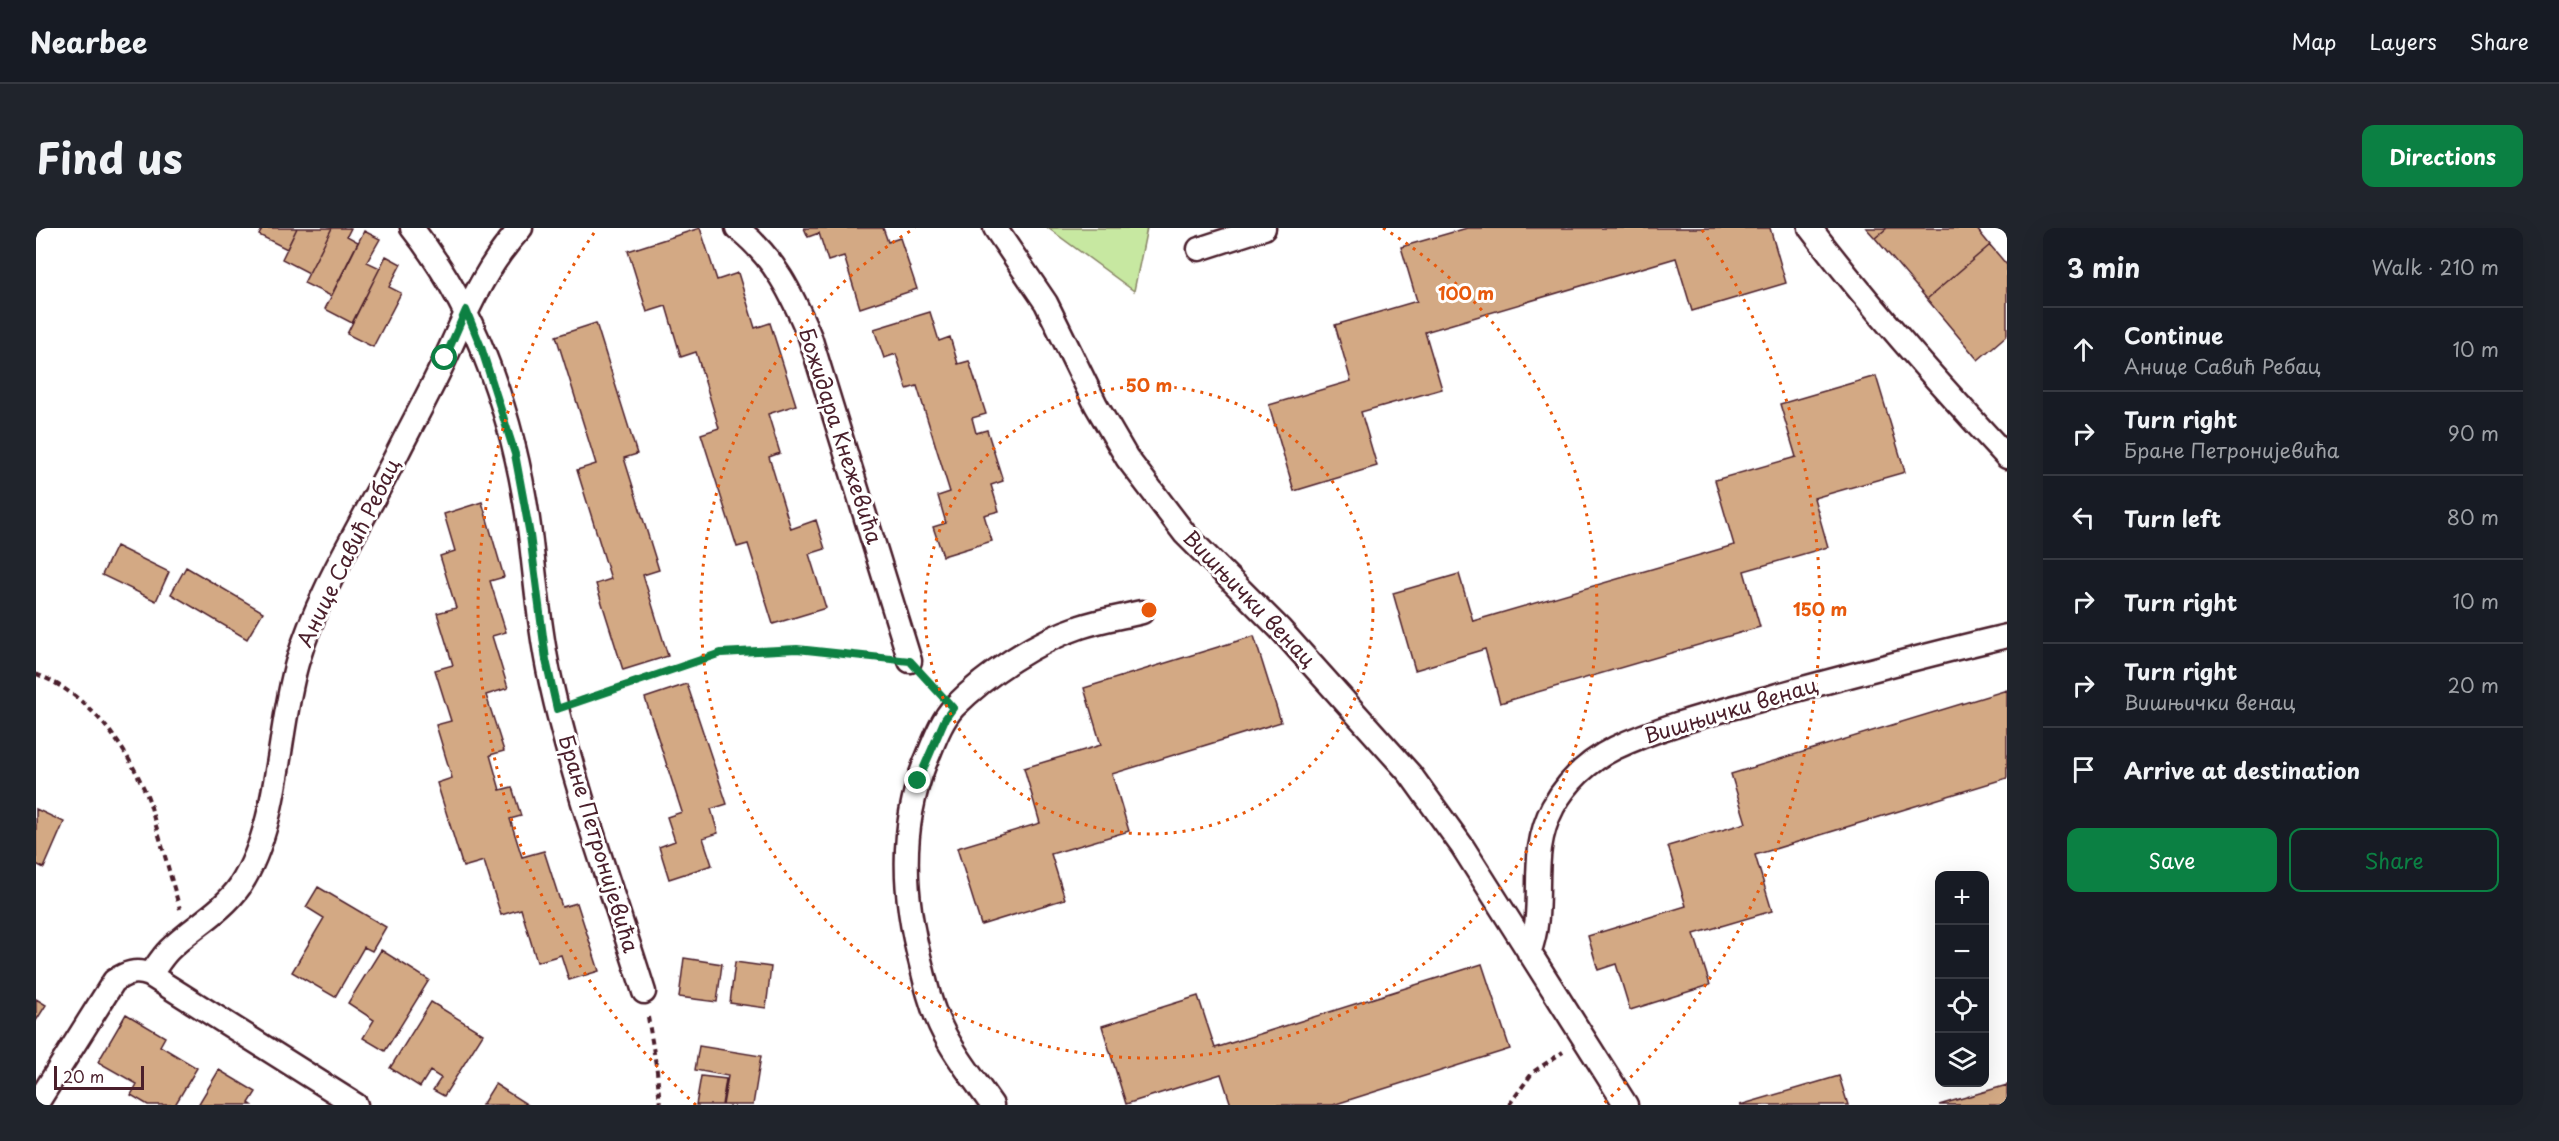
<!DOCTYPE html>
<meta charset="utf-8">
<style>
:root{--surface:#171b24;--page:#20242c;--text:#f1f3f6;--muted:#9ea1a6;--line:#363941;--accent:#0b8043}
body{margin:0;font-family:"Playpen Sans",sans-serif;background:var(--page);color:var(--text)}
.controls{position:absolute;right:18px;bottom:18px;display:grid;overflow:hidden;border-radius:12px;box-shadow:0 6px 24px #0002}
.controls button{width:54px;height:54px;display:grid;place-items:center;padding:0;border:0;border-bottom:2px solid var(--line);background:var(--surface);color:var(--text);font:30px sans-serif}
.scale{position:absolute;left:18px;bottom:15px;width:90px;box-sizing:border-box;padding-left:6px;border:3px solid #4a1f2b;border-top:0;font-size:16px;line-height:21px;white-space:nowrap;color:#4a1f2b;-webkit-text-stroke:4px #fff;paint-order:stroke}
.stop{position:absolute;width:18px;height:18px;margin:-14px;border:4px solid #0b8043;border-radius:50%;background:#fff}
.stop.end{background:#0b8043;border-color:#fff;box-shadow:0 2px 6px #0008}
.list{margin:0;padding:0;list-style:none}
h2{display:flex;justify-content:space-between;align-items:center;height:78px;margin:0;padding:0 24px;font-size:26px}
h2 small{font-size:20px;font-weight:400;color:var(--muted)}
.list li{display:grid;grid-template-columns:39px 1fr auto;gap:18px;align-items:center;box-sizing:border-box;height:84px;padding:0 24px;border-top:2px solid var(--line)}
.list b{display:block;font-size:22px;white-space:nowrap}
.list p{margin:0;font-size:20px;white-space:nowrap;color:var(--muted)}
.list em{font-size:20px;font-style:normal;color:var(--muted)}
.actions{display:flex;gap:12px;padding:18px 24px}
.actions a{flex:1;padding:14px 0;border:2px solid var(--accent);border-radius:12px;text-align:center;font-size:21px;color:var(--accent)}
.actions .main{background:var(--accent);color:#fff}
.icon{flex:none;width:33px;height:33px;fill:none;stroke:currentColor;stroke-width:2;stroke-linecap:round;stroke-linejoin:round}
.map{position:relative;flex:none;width:1971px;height:877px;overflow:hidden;border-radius:12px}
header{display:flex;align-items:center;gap:36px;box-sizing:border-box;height:84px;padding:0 30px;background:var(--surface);border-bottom:2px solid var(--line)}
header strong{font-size:28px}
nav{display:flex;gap:33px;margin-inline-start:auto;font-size:21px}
.intro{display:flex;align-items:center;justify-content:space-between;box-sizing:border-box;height:144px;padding:0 36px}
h1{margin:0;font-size:42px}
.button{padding:15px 27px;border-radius:12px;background:var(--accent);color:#fff;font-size:21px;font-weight:700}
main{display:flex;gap:36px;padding:0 36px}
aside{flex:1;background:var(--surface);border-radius:12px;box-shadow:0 6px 24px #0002}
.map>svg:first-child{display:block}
</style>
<header>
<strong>Nearbee</strong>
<nav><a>Map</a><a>Layers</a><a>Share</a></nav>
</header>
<div class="intro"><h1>Find us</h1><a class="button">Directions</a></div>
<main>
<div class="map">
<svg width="1971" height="877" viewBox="0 0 1971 877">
<rect width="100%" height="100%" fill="#fff"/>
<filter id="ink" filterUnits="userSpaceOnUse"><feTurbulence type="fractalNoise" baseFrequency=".0167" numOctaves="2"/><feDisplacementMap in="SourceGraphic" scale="12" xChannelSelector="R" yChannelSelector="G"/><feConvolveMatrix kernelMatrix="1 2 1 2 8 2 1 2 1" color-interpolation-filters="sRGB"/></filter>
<g filter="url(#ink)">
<!-- green -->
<path fill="#c7e8a1" stroke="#888466" stroke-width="1.5" d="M 1012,0 L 1111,0 L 1098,63 Z"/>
<!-- building -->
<path fill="#d3a984" stroke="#4a1f2b" stroke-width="1.5" d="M 227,0 L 261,0 L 251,21 L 223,7 Z
M 261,0 L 296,0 L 273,45 L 246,31 Z
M 296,0 L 315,0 L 311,8 L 322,14 L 295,68 L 268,55 Z
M 664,0 L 681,52 L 702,45 L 719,100 L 734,95 L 760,177 L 732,186 L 744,225 L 733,229 L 755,301 L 780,292 L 789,321 L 773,326 L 790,380 L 737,396 L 712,316 L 701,319 L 665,206 L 683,200 L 660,124 L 645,129 L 630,78 L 611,84 L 592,23 Z
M 768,0 L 847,0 L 852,14 L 864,10 L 881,61 L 824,80 L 808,28 L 792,33 L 783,5 L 772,9 Z
M 1431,0 L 1734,0 L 1750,55 L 1656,83 L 1640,30 L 1389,104 L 1406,161 L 1325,184 L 1341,238 L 1258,263 L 1233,177 L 1315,153 L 1299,97 L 1381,73 L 1365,19 Z
M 1830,0 L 1851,0 L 1839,10 Z
M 1851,0 L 1940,0 L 1954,17 L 1891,71 L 1839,10 Z
M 328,3 L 344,11 L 331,34 L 344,40 L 316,95 L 289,81 Z
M 1954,17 L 1971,37 L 1971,107 L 1942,132 L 1891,71 Z
M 350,28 L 365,36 L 353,59 L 365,65 L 337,119 L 311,106 Z
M 894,84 L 903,113 L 914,109 L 922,136 L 933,133 L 950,186 L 936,190 L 940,205 L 951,202 L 967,253 L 955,257 L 963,283 L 948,287 L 956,313 L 907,328 L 897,299 L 910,295 L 902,268 L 914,264 L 881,158 L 871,161 L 860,126 L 848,130 L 838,101 Z
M 560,95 L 601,226 L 588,230 L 623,342 L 607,347 L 632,428 L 587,442 L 560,356 L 575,351 L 541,242 L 560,236 L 520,108 Z
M 1840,148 L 1869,244 L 1778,270 L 1792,319 L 1708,343 L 1724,399 L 1464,475 L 1449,421 L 1379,442 L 1357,365 L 1423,346 L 1437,393 L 1698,317 L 1679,252 L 1760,229 L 1744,176 Z
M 446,274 L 468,349 L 454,353 L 470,404 L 456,408 L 472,460 L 450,467 L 468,523 L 454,527 L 464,562 L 476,559 L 485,588 L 474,591 L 486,629 L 508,623 L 526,679 L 541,675 L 563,743 L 533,752 L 525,727 L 501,734 L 485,681 L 465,687 L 448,633 L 427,639 L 401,555 L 416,550 L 400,497 L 415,493 L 399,442 L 417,437 L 401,385 L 420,380 L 404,328 L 419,323 L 408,286 Z
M 80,318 L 133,344 L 120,373 L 66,347 Z
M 150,339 L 227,384 L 211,411 L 135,366 Z
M 1218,408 L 1245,494 L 1076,546 L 1093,603 L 1015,626 L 1029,671 L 945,697 L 921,620 L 1004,595 L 988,540 L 1065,517 L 1048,460 Z
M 651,456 L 691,576 L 675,581 L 682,605 L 667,610 L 676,637 L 633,651 L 623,619 L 639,613 L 631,589 L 646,584 L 609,470 Z
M 1971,462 L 1971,550 L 1719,627 L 1736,683 L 1658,706 L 1674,757 L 1594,782 L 1580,736 L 1562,742 L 1552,708 L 1650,678 L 1632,618 L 1710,595 L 1695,546 Z
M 0,581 L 28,594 L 8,640 L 0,636 Z
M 282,659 L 350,699 L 336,723 L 328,719 L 299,769 L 256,744 L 288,690 L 270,679 Z
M 345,722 L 393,752 L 349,823 L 327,810 L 338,792 L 312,775 Z
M 648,730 L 686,736 L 681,774 L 643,769 Z
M 699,734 L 735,739 L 730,780 L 694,775 Z
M 1446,736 L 1474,821 L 1297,877 L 1195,877 L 1185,846 L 1090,876 L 1066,798 L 1162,768 L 1179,820 Z
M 0,771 L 10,777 L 0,793 Z
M 395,774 L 447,806 L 408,868 L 397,862 L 405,850 L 394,843 L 384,859 L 354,840 Z
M 90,786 L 129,809 L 124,818 L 161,840 L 139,877 L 112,877 L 95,867 L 101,856 L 62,834 Z
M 663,818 L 725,828 L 717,877 L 687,877 L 692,848 L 659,842 Z
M 183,842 L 220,864 L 213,875 L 216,877 L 162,877 Z
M 665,848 L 690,851 L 686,877 L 660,877 Z
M 1803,848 L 1812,877 L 1704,877 Z
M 459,856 L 492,877 L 446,877 Z
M 1971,857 L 1971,877 L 1903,877 Z"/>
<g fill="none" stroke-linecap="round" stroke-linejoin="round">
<!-- street casing -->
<g stroke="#4a1f2b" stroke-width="27">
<path id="street" d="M 376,0 C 444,86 480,197 494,306 C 500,356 504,406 515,455 C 538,559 576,662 608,764
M 701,0 C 739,30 756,66 774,109 L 874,433
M 959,0 L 1010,75 L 1060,177 L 1091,230 L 1149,306 L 1244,401 L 1374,546 L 1426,618 L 1590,877
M 1774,0 C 1835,80 1902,155 1971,229
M 1163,21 L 1228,0
M 1493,725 C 1512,676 1490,630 1517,579 C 1531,554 1553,533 1579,520 C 1624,498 1689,482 1738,468 C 1816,447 1893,426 1971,408
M 114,747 C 120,739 126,729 133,722 C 155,700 186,684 204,658 C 244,596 241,505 261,435 C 283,361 327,294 361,226 C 377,194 395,162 410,129 C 431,83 450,37 485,0
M 0,877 L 78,753 C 90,745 100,741 114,747 L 320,877
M 956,877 C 938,851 917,825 904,797 C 895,778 890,757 885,736 C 867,669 863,601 889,535 C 897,517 904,494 918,479 C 952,445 999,414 1044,399 C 1064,392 1085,389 1106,384"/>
</g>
<!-- path -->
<path stroke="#4a1f2b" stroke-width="4" stroke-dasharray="6 4.5" stroke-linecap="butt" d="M 0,446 C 52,466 88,515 110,565 C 115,576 117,589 121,601 C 129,627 136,654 144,681
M 545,472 L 685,425 L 761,421 L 848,430
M 612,789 L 621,843 L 624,877
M 1473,877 L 1497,844 L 1527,824"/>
<!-- street -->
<use href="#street" stroke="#fff" stroke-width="22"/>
</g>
</g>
<g fill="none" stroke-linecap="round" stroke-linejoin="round" filter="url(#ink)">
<!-- route -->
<path stroke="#0b8043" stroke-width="8" d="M 409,130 L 430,82 L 445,119 L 479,226 L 494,307 L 510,432 L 521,481 L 685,425 L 761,421 L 874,433 L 917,480 L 909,491 L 882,553"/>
</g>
<!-- distance rings -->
<g fill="none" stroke="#e8590c" stroke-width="3" stroke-dasharray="3 6">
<circle cx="1113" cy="382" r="224"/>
<path d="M1347 0A448 448 0 1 1 879 0"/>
<path d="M660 877A671 671 0 0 1 560 2M1666 2A671 671 0 0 1 1566 877"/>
</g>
<g text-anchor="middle" stroke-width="6" stroke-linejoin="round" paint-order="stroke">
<!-- street labels -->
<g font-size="21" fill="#4a1f2b" stroke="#fff">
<text transform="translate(804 208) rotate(72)" y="7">Божидара Кнежевића</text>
<text transform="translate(313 325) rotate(-64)" y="7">Анице Савић Ребац</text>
<text transform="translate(1213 371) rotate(46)" y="7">Вишњички венац</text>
<text transform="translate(1695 483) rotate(-17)" y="7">Вишњички венац</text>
<text transform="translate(562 616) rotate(73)" y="7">Бране Петронијевића</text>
</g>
</g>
<circle cx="1113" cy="382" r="9" fill="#e8590c" stroke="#fff" stroke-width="3"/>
<g font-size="18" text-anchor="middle" font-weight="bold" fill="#e8590c" stroke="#fff" stroke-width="6" stroke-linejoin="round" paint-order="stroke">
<text x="1430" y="72">100 m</text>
<text x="1113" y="164">50 m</text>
<text x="1784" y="388">150 m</text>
</g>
</svg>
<div class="controls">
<button>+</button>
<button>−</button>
<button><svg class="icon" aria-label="locate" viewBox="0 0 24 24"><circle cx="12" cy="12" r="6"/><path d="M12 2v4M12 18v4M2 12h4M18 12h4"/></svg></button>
<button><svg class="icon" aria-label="layers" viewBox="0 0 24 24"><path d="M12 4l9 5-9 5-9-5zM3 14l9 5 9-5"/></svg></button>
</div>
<div class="scale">20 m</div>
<div class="stop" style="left:409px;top:130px"></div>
<div class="stop end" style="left:882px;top:553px"></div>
</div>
<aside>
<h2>3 min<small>Walk · 210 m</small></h2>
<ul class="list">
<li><svg class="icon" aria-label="ahead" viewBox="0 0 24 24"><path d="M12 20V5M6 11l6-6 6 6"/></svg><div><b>Continue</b><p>Анице Савић Ребац</p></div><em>10 m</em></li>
<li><svg class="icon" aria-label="right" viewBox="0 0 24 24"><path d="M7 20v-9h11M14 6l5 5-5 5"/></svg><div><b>Turn right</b><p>Бране Петронијевића</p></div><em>90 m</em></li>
<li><svg class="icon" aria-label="left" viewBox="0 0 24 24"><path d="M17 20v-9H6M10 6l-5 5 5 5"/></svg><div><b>Turn left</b></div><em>80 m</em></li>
<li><svg class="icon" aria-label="right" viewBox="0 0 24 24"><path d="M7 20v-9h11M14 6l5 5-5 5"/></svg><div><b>Turn right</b></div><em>10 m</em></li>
<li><svg class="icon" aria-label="right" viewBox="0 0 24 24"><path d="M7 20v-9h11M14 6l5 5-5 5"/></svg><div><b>Turn right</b><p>Вишњички венац</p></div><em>20 m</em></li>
<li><svg class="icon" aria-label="arrive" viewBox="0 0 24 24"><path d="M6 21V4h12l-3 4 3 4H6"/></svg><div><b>Arrive at destination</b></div></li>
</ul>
<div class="actions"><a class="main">Save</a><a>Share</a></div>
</aside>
</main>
